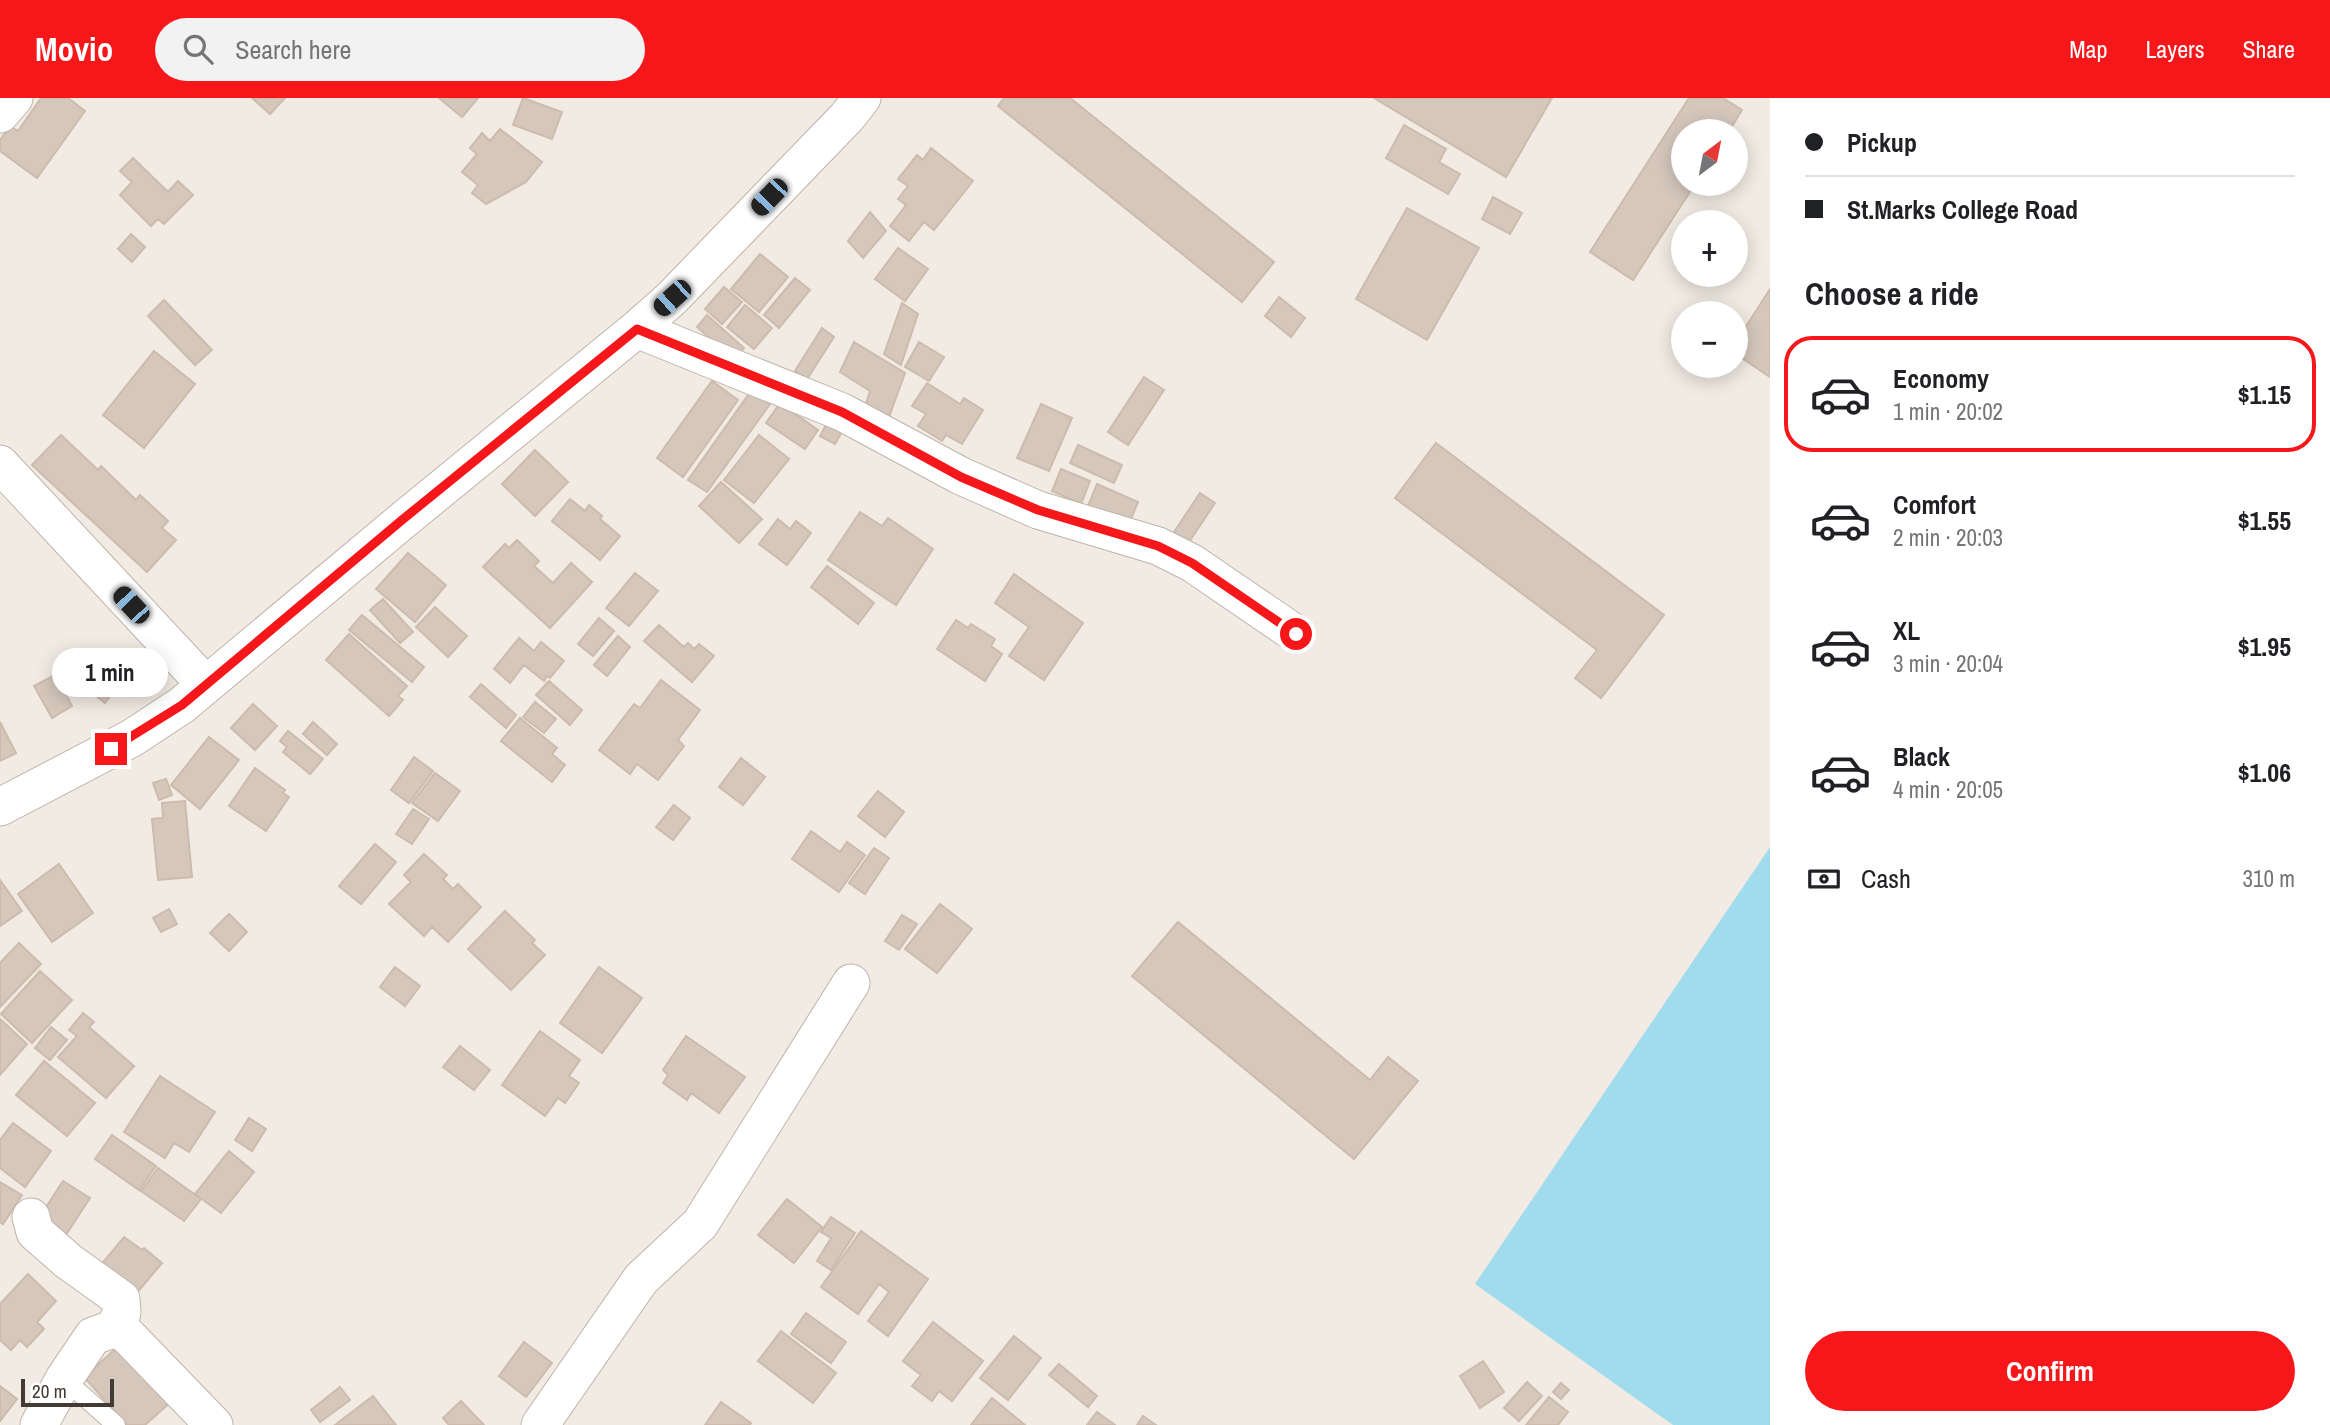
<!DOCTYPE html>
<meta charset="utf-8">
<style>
body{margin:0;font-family:"Archivo Narrow",sans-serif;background:#f2f2f2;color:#202124;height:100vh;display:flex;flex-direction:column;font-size:26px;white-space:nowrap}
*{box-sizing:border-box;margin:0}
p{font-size:23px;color:#757577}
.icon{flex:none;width:38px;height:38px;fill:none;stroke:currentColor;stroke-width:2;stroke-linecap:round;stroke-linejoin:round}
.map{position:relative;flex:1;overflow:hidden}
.details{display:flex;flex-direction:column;background:#fff;width:560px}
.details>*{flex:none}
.guide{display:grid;align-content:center;height:154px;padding:0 35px;background:#fff}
.needle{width:46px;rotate:32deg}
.fabs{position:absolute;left:1671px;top:21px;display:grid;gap:14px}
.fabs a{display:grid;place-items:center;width:77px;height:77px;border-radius:50%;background:#fff;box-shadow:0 4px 18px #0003;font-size:35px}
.scale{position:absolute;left:21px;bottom:18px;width:93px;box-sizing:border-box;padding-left:7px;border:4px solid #433a34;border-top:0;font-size:19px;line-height:24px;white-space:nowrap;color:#433a34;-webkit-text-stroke:5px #fff;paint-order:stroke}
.end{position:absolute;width:32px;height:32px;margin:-16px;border:9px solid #f5171a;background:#fff;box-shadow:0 0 0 4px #fff}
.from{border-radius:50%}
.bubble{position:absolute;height:49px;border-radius:24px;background:#fff;box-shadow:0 4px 18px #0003;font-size:23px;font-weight:700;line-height:49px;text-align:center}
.car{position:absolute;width:21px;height:42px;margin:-21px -10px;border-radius:9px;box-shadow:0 0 5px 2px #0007;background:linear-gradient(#222 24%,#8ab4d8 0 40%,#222 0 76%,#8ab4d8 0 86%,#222 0)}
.guide b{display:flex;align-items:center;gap:24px;height:66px;font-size:26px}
.guide b+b{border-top:2px solid #e0e0e0}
.guide i{width:18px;height:18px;background:#202124}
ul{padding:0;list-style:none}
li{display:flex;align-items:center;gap:21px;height:116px;margin:0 14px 10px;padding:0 21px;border:4px solid transparent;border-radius:28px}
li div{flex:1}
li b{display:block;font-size:26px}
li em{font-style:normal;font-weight:700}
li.on{border-color:#f5171a}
li>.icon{width:63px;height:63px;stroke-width:1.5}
h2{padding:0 35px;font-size:32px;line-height:84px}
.pay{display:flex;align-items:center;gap:18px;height:77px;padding:0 35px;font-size:26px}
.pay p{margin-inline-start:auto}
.button{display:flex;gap:14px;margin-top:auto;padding:14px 35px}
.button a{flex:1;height:80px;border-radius:42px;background:#f5171a;color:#fff;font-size:28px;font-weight:700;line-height:80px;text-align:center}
header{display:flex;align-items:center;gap:42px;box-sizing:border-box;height:98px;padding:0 35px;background:#f5171a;color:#fff}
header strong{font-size:33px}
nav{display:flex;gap:38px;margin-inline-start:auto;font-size:24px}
.search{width:490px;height:63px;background:#f2f2f2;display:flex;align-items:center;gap:18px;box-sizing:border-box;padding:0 24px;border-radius:38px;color:#757577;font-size:26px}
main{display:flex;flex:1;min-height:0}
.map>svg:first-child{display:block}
.water{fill:#a0dbee}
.building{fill:#d5c7bc;stroke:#cdbbad;stroke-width:2}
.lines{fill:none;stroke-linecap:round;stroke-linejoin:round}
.lane-casing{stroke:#bfb4a9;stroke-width:20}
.street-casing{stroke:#bfb4a9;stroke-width:39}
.lane{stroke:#fff;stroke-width:18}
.street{stroke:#fff;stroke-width:37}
.route{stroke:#f5171a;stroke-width:9}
</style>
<header>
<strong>Movio</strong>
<div class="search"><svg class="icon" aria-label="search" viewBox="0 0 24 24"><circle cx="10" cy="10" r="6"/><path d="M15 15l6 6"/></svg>Search here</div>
<nav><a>Map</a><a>Layers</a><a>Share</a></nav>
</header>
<main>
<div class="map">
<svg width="1770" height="1327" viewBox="0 0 1770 1327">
<rect width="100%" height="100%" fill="#f1ebe3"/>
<path class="water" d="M1770,749V1327H1673L1475,1186Z"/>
<path class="building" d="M41,0H68L85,13L37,80L0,53V42L10,28L18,33Z
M252,0H285L270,16Z
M439,0H478L462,19Z
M523,0L562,14L552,41L513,27Z
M1004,0H1070L1274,164L1242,204L998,8Z
M1374,0H1552L1506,79Z
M1689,0H1723L1742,12L1729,33H1684V86H1695L1633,182L1590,154Z
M1404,27L1446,51L1439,64L1460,76L1448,96L1386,60Z
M500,31L542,64L526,84L486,106L472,95L478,87L462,74L477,56L470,50L482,35L490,43Z
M931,50L973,83L934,132L924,124L909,143L890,128L906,107L898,101L908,88L898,81L917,57L923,62Z
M133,60L168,94L178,83L193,97L164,126L158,121L151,128L120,97L132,84L120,73Z
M1493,99L1522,115L1510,136L1482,121Z
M1407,110L1479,150L1427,242L1356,201Z
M870,114L886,133L863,160L848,143Z
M131,136L145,149L132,164L118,151Z
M898,150L928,171L905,203L875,181Z
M760,156L788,179L759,214L731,191Z
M795,180L810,192L779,230L764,217Z
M724,189L742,204L722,226L705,211Z
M1770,191V279L1736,256V244Z
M1279,199L1305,220L1291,239L1265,218Z
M164,202L212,252L195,267L148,218Z
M902,205L918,216L901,267L884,256Z
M745,207L772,230L754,251L727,229Z
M707,217L744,250L734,262L697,229Z
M822,230L834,239L807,281L795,273Z
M854,244L905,275L885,330L863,315L870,293L840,274Z
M919,244L944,259L929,283L905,269Z
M154,253L195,286L144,350L103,317Z
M1144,279L1164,292L1128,347L1108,334Z
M712,283L738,302L683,379L657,360Z
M927,285L960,306L964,300L983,312L962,346L946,337L942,343L918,328L926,316L912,308Z
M751,293L770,306L707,394L688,382Z
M780,305L818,332L805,351L766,325Z
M1041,306L1072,320L1049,373L1017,360Z
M828,323L843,332L835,346L820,338Z
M61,337L98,372L101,368L136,402L140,397L168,423L162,430L176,442L147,474L32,367Z
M759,337L789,361L754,405L724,382Z
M1436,345L1664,517L1601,600L1575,580L1597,552L1395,400Z
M1078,347L1122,367L1114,385L1070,365Z
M535,352L568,384L535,418L502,386Z
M1061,371L1090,383L1081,406L1052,393Z
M721,384L762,421L739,445L699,408Z
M1097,386L1138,404L1129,426L1088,408Z
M1200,395L1215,405L1185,450L1170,440Z
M570,401L585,413L589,407L602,418L600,421L620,438L600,462L552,423Z
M860,414L882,428L888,420L933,451L896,507L828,462Z
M778,421L790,431L796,423L811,435L787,467L759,446Z
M517,442L539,463L534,468L553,485L571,465L592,484L550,530L483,469L505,446L509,450Z
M408,455L446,487L415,524L376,491Z
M827,468L874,505L858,526L811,489Z
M635,475L658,493L629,528L606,510Z
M1014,476L1083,525L1044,582L1009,558L1029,529L995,505Z
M383,501L413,534L400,545L370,512Z
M435,509L467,538L448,559L416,529Z
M362,517L424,569L412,584L349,532Z
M599,520L614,533L593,558L578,546Z
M956,522L968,530L971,526L995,541L991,548L1002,556L985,583L937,551Z
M659,527L684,549L688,545L694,551L699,546L714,558L692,584L644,543Z
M349,536L407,588L398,598L403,602L389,618L326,562Z
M618,538L630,549L607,578L594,567Z
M519,540L534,553L541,544L564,563L550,580L547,578L544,583L524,567L510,585L494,571Z
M111,564L126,575L105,605L90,593Z
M55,577L72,608L52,620L34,588Z
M661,582L700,612L678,642L684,648L658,682L637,666L630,676L599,652L634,606L640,610Z
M549,583L582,612L570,627L536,597Z
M481,586L516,617L506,630L470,599Z
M535,604L556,621L544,635L523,619Z
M253,606L277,628L255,652L231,630Z
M520,620L557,650L552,656L565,667L552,684L501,643Z
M0,624L16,655L0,663Z
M313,624L337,646L327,657L303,636Z
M288,633L323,661L310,676L283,654L287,649L280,643Z
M209,639L239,662L200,711L171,687Z
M414,659L433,673L409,705L391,692Z
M741,660L765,679L743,707L719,689Z
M255,670L285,692L283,695L289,699L266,733L229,708Z
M435,675L460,693L438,723L412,705Z
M166,681L172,697L159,702L153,685Z
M878,693L904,714L885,739L858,718Z
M185,703L192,779L158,782L152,721L163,720L162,705Z
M674,707L690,720L673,742L656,729Z
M413,711L429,721L412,746L396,736Z
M811,733L840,754L847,744L865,757L839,794L792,761Z
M375,746L396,764L361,806L339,788Z
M874,750L889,760L865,796L849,785Z
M424,756L447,777L443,781L453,791L458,786L481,809L448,844L432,829L424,838L389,806L411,784L404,777Z
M59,766L93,815L52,844L18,796Z
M0,782L22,813L0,828Z
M940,806L972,831L937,875L905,851Z
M169,811L177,826L161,834L153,820Z
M505,813L535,842L532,845L545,857L511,892L468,851Z
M229,816L247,834L229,853L210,835Z
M902,817L917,826L899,852L885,843Z
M1178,824L1370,982L1388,959L1418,983L1354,1061L1132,878Z
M19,845L41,866L0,909V865Z
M395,869L420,888L405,908L380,889Z
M599,869L642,900L602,955L560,925Z
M40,873L72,902L32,945L1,916Z
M83,915L94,924L89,929L134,968L106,1000L58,959L77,938L69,932Z
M0,921L27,946L0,977Z
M51,929L67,942L50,962L35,950Z
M540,933L580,962L569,978L579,985L565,1005L558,1000L545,1018L502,987Z
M686,938L745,979L719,1015L691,995L687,1002L663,985L668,977L663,972Z
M460,948L490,972L474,992L443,969Z
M44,963L95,1005L67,1038L16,997Z
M160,978L215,1014L189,1054L174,1045L165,1060L124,1034Z
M249,1020L266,1031L252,1053L235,1042Z
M13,1025L51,1053L25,1089L0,1070V1042Z
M112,1037L156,1068L139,1092L95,1061Z
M229,1053L254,1074L221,1115L195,1096Z
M158,1070L201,1101L184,1123L141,1093Z
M63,1083L90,1100L62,1143L35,1126Z
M0,1084L22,1097L3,1126L0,1124Z
M787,1101L822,1129L794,1165L758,1137Z
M831,1119L855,1135L831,1172L817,1163L831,1140L821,1134Z
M861,1133L928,1181L888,1238L868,1223L889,1194L879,1186L858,1216L821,1189Z
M124,1139L142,1152L144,1150L162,1165L130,1203L95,1174Z
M28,1176L56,1203L37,1224L44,1231L27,1249L20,1242L11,1252L0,1242V1206Z
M806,1215L846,1244L831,1265L791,1236Z
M933,1224L983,1263L952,1303L939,1293L932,1303L912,1288L921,1277L903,1263Z
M781,1233L836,1275L813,1305L758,1263Z
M1014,1238L1041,1260L1008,1302L980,1280Z
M524,1244L552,1265L526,1299L499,1278Z
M121,1246L172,1303L145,1327H127L84,1279Z
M1483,1263L1504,1294L1480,1310L1460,1278Z
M1059,1266L1097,1298L1088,1309L1049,1277Z
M1527,1284L1542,1298L1519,1323L1504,1310Z
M1561,1285L1569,1292L1561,1301L1553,1294Z
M0,1288L17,1301L0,1323Z
M340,1289L350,1302L320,1324L311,1312Z
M373,1298L396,1327H335Z
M1549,1299L1568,1314L1558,1327H1526Z
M992,1300L1025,1327H971Z
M461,1303L484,1327H449L443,1320Z
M721,1304L751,1325L750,1327H705Z
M1097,1314L1115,1327H1087Z
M1143,1318L1156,1327H1137Z"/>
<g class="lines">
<defs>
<path id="lane" d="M64,1281L116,1327"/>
<path id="street" d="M0,16L14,0
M637,231L842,314L961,378L1038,412L1158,448L1192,465L1296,536
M0,366L206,587
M0,709L132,640L182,607L402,423L637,231L672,200L847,19L862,0
M31,1119L35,1134L68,1163L121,1201L122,1215L113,1231
M39,1327L64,1281L93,1238L113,1231L126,1236L214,1327
M540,1327L641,1181L700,1126L851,885"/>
</defs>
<use href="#lane" class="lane-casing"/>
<use href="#street" class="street-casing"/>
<use href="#lane" class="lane"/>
<use href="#street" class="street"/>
</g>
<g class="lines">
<path class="route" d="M111,651L182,607L402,422L637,231L842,314L961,379L1038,412L1158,448L1192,465L1296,536"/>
</g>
</svg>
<div class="fabs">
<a><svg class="needle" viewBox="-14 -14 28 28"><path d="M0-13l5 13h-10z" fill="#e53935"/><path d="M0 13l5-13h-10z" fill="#757577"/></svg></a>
<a>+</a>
<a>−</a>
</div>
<div class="scale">20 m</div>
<i class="end from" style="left:1296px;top:536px"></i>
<i class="end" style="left:111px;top:651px"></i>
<div class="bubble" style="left:52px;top:550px;width:116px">1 min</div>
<i class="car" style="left:769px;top:99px;rotate:224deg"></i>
<i class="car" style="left:672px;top:200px;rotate:228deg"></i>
<i class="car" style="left:131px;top:507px;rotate:317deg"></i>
</div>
<section class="details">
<div class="guide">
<b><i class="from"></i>Pickup</b>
<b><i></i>St.Marks College Road</b>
</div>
<h2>Choose a ride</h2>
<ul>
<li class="on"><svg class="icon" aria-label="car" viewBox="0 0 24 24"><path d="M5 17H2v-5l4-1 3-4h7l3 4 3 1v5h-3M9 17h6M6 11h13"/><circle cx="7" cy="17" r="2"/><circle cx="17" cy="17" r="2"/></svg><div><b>Economy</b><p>1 min · 20:02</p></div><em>$1.15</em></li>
<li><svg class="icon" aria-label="car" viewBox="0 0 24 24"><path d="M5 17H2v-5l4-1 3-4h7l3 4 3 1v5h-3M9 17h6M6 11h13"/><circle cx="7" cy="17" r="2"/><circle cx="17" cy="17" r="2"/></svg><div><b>Comfort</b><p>2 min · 20:03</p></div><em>$1.55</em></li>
<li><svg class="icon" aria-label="car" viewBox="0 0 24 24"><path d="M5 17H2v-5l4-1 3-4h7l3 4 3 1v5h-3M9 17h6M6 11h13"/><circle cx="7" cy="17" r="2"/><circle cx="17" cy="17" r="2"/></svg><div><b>XL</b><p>3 min · 20:04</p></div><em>$1.95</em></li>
<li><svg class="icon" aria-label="car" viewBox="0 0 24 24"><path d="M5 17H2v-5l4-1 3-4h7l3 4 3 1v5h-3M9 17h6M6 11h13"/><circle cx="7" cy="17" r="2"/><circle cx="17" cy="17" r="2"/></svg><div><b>Black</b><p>4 min · 20:05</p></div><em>$1.06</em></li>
</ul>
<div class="pay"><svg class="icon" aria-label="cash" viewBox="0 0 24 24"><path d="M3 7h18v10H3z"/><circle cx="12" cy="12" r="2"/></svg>Cash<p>310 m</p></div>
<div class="button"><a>Confirm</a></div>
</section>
</main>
